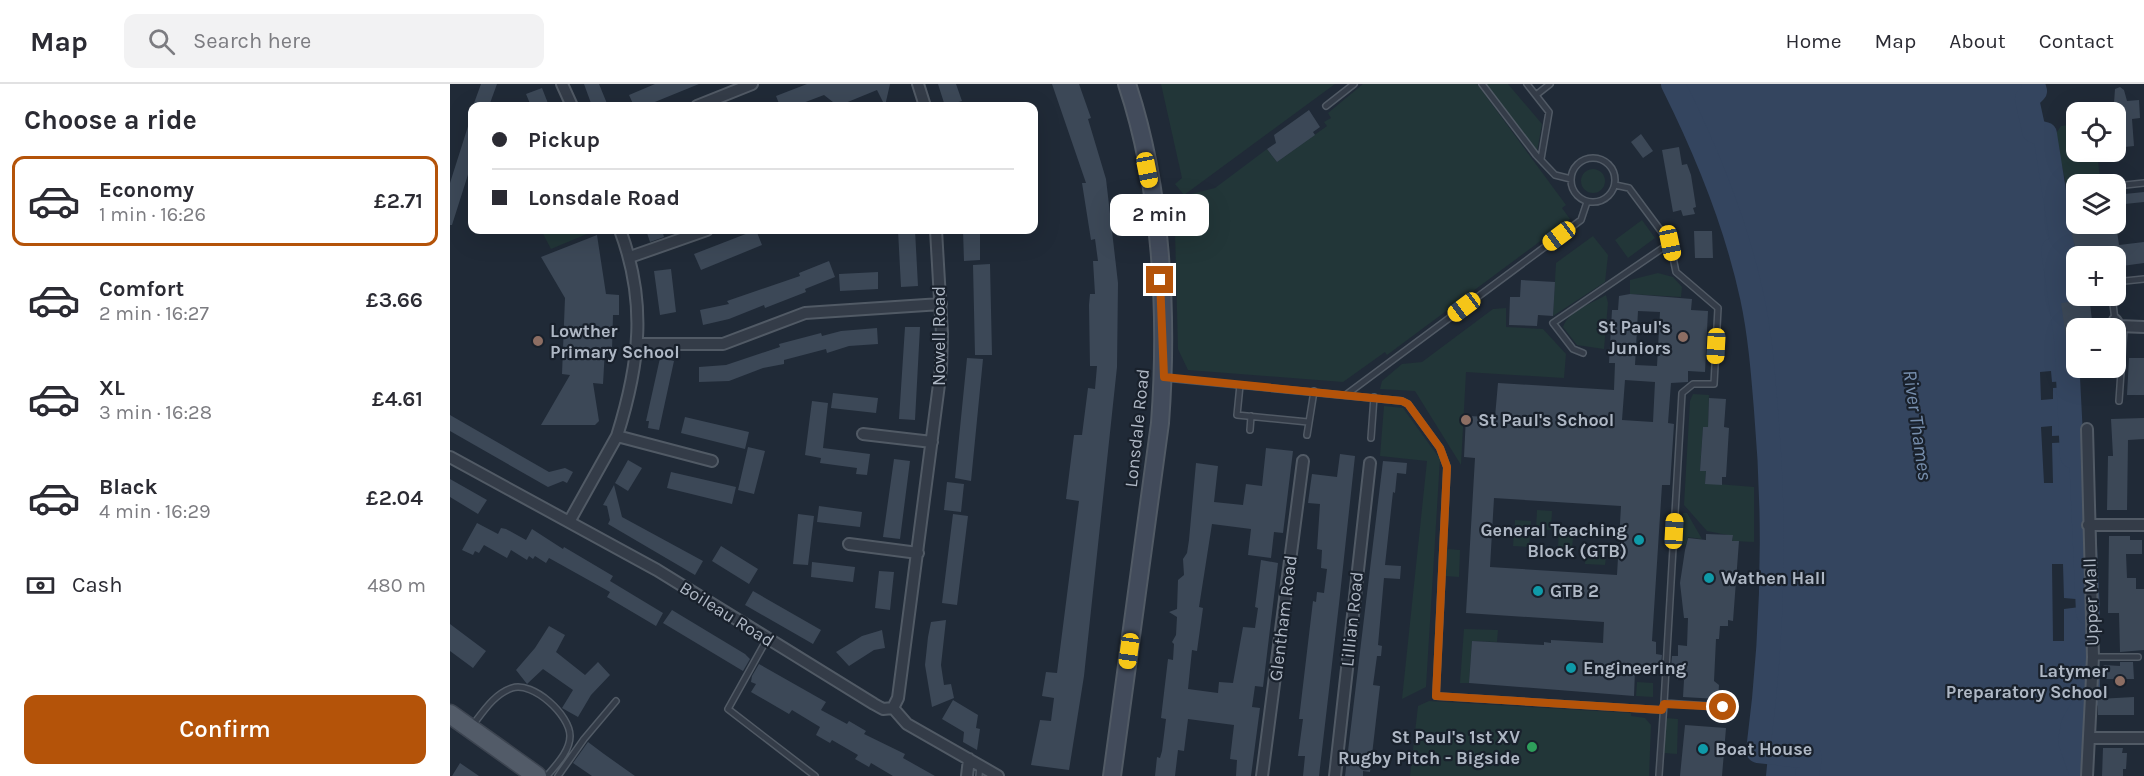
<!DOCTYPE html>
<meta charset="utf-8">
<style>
body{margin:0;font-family:Karla,sans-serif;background:#f2f2f3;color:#2b2b33;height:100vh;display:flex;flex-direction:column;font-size:22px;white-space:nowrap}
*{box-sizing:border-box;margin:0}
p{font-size:20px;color:#7c7c81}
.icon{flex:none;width:33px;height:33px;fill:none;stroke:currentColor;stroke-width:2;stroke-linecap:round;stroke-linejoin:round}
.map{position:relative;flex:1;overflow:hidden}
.side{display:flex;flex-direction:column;background:#fff;width:450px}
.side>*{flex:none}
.hud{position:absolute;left:18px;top:18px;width:570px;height:132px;border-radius:12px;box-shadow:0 6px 24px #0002;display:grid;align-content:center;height:132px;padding:0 24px;background:#fff}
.tools{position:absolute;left:1616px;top:18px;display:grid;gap:12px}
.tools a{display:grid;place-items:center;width:60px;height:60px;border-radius:12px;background:#fff;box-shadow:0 6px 24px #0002;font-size:30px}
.end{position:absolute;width:27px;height:27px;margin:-14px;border:8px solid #b45309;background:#fff;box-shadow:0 0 0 3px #fff}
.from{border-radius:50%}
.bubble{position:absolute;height:42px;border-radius:12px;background:#fff;box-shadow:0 6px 24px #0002;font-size:20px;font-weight:600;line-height:42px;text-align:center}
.car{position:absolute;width:18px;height:36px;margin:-18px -9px;border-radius:8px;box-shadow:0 0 4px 2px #0007;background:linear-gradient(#f5c518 24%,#345 0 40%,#f5c518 0 76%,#345 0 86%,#f5c518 0)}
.hud b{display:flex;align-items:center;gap:21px;height:57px;font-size:22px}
.hud b+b{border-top:2px solid #e1e1e2}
.hud i{width:15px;height:15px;background:#2b2b33}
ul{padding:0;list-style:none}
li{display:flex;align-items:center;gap:18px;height:90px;margin:0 12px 9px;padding:0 12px;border:3px solid transparent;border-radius:12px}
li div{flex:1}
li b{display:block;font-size:22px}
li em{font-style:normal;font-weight:600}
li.on{border-color:#b45309}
li>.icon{width:54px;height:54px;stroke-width:1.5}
h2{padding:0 24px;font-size:27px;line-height:72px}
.pay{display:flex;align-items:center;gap:15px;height:66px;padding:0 24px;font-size:22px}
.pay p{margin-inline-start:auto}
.button{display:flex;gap:12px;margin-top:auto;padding:12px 24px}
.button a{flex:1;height:69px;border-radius:12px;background:#b45309;color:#fff;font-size:24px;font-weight:600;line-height:69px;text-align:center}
header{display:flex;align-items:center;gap:36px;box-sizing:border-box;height:84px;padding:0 30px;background:#fff;border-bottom:2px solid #e1e1e2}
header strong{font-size:28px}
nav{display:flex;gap:33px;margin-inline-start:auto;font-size:21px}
.search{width:420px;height:54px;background:#f2f2f3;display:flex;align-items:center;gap:15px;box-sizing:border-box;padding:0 21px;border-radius:12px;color:#7c7c81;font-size:22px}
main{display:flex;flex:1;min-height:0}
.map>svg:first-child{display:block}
.green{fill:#223638}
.water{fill:#34455f}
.pier{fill:#202a37}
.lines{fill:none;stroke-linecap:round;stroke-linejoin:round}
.river{stroke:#34455f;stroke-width:24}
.building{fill:#3c4857;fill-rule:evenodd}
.service-casing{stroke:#515a65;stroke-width:8}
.minor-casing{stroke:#515a65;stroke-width:14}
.secondary-casing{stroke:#515a65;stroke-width:20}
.primary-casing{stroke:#3d4551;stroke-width:21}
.service{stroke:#343c48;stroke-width:5}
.minor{stroke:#343c48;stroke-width:10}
.secondary{stroke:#424b5b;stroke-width:16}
.primary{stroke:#525b68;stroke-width:18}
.route{stroke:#b45309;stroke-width:8}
.education-dot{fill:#8d6e63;stroke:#19212c;stroke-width:2}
.culture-dot{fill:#0f9aa8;stroke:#19212c;stroke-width:2}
.leisure-dot{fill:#2e9e5b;stroke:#19212c;stroke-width:2}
.labels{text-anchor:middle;stroke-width:4.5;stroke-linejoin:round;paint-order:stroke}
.poi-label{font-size:18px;font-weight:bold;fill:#aeb7c4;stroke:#19212c;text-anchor:start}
.street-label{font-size:18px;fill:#aeb7c4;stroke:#19212c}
.water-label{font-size:20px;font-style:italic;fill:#768ead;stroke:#19212c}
</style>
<header>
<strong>Map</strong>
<div class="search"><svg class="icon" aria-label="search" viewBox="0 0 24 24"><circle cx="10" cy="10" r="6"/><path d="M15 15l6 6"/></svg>Search here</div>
<nav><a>Home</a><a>Map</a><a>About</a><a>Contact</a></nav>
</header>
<main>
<section class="side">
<h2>Choose a ride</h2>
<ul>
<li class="on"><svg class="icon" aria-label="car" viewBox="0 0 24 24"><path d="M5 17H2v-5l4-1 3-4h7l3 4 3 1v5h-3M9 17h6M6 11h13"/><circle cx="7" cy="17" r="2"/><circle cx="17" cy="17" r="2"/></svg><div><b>Economy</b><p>1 min · 16:26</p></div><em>£2.71</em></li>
<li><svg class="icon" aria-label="car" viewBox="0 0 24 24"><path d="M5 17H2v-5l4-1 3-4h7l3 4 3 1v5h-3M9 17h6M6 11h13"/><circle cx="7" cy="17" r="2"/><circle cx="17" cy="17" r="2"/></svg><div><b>Comfort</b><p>2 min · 16:27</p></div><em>£3.66</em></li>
<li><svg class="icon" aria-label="car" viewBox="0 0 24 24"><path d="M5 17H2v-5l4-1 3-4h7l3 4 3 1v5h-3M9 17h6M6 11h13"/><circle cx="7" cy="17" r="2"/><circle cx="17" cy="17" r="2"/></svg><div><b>XL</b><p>3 min · 16:28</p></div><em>£4.61</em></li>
<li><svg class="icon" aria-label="car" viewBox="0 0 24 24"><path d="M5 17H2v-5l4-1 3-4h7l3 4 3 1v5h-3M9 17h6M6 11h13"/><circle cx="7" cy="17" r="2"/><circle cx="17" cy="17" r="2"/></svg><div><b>Black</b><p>4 min · 16:29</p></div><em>£2.04</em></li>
</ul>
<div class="pay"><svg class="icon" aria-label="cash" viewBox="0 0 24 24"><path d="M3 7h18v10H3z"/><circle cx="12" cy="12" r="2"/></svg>Cash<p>480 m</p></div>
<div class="button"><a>Confirm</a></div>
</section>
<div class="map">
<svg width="1694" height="692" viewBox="0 0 1694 692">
<rect width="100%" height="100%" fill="#202a37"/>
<path class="green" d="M711,0H885L734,111L725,100L732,94Z
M913,0H1027L1116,121L1112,124L1120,135L937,271L935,268L893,298L738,286L728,265L725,148L721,115L765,104L817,65L827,78L877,42L874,38L881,34L878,29Z
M1036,0H1058L1092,40L1087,67Z
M1626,40V68H1647L1650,94L1616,100L1605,51L1611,42Z
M1131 97a12 12 0 1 1 24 0a12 12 0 1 1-24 0Z
M1192,136L1205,154L1178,174L1165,156Z
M91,146H136L137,150L101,165Z
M1143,152L1158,171L1155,198L1103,232L1106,179Z
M1208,189L1223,193L1232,203L1231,213L1180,210V196Z
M1156,211L1158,219L1154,265L1127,261L1113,243C1119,226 1143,219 1156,211Z
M1056,224V243L1093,245L1116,270L1114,294L1016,288L1011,381L965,307L930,305L932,297L952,280L972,278L1043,225Z
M1243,310L1259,311L1258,343H1253L1250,386L1256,387L1255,399L1304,403V458L1282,457L1283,452L1257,447L1234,421L1240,317Z
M934,322L953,324L990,375L976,603L952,615L977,377L930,372Z
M1087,426L1102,427L1101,446L1086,445Z
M1233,429H1237L1252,455L1238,453L1236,460L1231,462Z
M1065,436L1081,437L1079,463L1063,462Z
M1109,444L1124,445L1122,464H1108Z
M997,465L1010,466L1009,493L995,492Z
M1136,466H1157L1155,481L1135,480Z
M1014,545L1048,546L1047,558L1022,557L1019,599H1010Z
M1187,598L1203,599V613L1186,612Z
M979,617L1181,629V632L1195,634L1201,641L1199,692H960L968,622Z
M1216,634L1228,635L1227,670L1214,669Z"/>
<path class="water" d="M1223,0H1583L1585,7L1577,15L1584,47L1595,50L1613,164L1603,167L1616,254L1622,372H1631L1633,467L1638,519V614L1623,640L1620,657L1632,692H1316L1318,671L1308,667C1323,553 1326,440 1316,326C1313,289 1310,250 1302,213C1286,139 1257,68 1223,0Z"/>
<path class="pier" d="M1601,287L1602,298L1619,297L1620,303L1603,304V315L1591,316L1590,288Z
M1602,342V352L1622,351V358L1602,359L1603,399H1594L1591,343Z
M1602,480H1613L1614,514L1637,516L1638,522L1614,525V557H1603Z"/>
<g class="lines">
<path class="river" d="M1223,0C1257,68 1286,139 1302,213C1310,250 1313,289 1316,326C1326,440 1323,553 1308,667L1360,673L1357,692
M1583,0L1585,7L1577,15L1584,47L1595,50L1613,164L1603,166L1616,254L1622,372H1631L1638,529
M1632,692L1620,657L1623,640L1638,614V588"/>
</g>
<path class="building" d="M31,0H47L39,22H23Z
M134,0H149L158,22H142Z
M205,0H249L195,22H184L179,11Z
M357,0H440L435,22L427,6L388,22L374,11L345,22H330L326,12Z
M488,0H506L512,17L495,22Z
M602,0H629L641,34L638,35L656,95L668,199L667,283L634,592L619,686L581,681L590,636L601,637L604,614L592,612L596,588L607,589L629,417L616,415L624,351H632L638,304L645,305L647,282H640L639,221L640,210H645L643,177H648L645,155L641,156L632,99H636Z
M1670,3L1674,6L1677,17L1689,16L1690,34L1682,35L1684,62L1665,64V28H1641L1640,21L1664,19L1665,5Z
M92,4L99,22H81L76,10Z
M859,26L870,43L863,48L865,51L827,78L817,65L826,59L824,51Z
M20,36H22V78L2,141H0V99Z
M1191,50L1203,67L1193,74L1181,58Z
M1229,63L1232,81L1237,80L1241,91L1246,123L1243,124L1245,130L1233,132L1231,126L1223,128L1212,66Z
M1694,108V118L1665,121V111Z
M1627,140H1666L1670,168L1627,172L1620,142Z
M196,146H212L214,153L200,158Z
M306,146L312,161L251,186L244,170Z
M448,146H465L468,202L451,203Z
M513,146H530V176L514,177Z
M1244,147H1262L1263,174H1245Z
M147,151L156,210L169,211V231H163L162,266L155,265L153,300L143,299L149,337L145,341H91L120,291L112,290L115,214L91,173Z
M1694,158V179L1672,182L1669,161Z
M379,177L385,193L355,205L356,208L315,224L314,221L279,235L253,241L250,226L279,220L277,217L350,192L349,189Z
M540,180L542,271H525L523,181Z
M221,185L226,228L210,231L204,187Z
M428,188V205L390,207L389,190Z
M1071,196L1105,198L1103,232L1088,231L1087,242L1059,241L1060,213H1070Z
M1180,210L1242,215L1241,226L1258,227L1255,288L1238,287V298L1221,299L1218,339L1224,340L1220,401H1212L1202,557L1206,558V570L1212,571L1211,582L1205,581L1204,587L1185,586L1184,612L1019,599L1022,557L1094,561V558L1101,559V556L1153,559L1154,538L1016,529L1025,374L1014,373L1016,332L1045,333L1048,299L1164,306L1165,279H1159L1162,226H1168L1169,212ZM1188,227L1210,228L1207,282L1185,281ZM1175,296L1205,298L1203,338L1172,336ZM1044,414L1171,422L1167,491L1040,483Z
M1626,212H1639L1643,244H1626V253L1616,254L1611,219L1626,217Z
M455,243H470L465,336L449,335Z
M427,244L428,260L399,262L377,269L376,265L334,276V280L313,284L279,297L249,298V283L276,281L330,263L329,260L371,249L372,252L391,247Z
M210,274L224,277L209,346L198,344L199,337H196Z
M517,274L533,275L521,397L505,394Z
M1679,274H1694V311H1677Z
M383,309L428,314L426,329L381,324Z
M1259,314L1276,315L1274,343L1279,344L1276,393H1272V401L1255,400L1256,387H1250L1253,343H1258Z
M362,317L378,319L373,364L420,370L417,391L406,390L407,384L370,379L371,374L355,371Z
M0,331L99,388L115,384L123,388L117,399L113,397L98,403L0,347Z
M235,333L299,348L295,365L231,349Z
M1694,334V355L1678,356L1677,426H1657L1658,372H1663L1661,335Z
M298,363L315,367L304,410L288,406Z
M816,364L843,367L833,449L824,448L821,474L798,471L801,445L762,440L749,523L753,524L747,567L742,566L738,605L768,609L769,598L783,599L793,543L805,544L808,524L805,523L811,476L828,479L813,603L805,602L802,623L810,624L801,692H786L787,676L780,675L784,641L738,635L734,667L728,666L725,692H705L707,673L710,674L712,667L716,635L711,634L718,575L723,576L724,560L722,558L726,551L727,533L719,528L727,525L728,496L734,491L733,475L737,469L739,456L746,379L768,382L764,418L793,421L796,400L812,402Z
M890,370L905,372L889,520L869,692H853L855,672H848L853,635H849L863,517L866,518L867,508L874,509L877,485L871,484L872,466L867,465L870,420L858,419L860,404L862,390L887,393Z
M444,375L460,377L450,455L433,453Z
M178,376L192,384L178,407L165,399Z
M933,377L957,379L956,390L947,389L945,409L943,408L935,481L951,482L950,495L934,494L928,561L932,562L931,572H927L923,601L930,602L920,688L913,687V692H895Z
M221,388L286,403L282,420L217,404Z
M0,395L37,416L28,430L0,413Z
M497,398L514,400L511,428L494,426Z
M164,401L172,433L253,477L245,491L158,440L160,436L157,422L153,421Z
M369,422L412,428L410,443L367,438Z
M348,430L364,432L358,481L343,480Z
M503,430L518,432L507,521L492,519Z
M27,439L48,450L51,444L56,445L76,456L82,445L113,465L114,463L163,492L160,497L213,529L206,542L157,513L160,508L99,474L96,479L85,472L83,475L79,472L77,476L61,466L57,474L34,461L29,469L25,467L23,471L12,466Z
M1256,450L1283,451L1282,457H1289L1283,537L1278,536V542H1270L1269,555H1266L1264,597L1269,601L1268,615L1233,613L1234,596H1227V583L1221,582L1222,572H1228V561L1237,562L1238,534H1234L1230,499L1235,466L1238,454L1256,456Z
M1659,452H1680V456H1692V470H1676L1677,494H1686V505H1694V566L1670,568L1669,529H1658Z
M271,462L308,485L299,500L262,477Z
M362,478L405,483L403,498L361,493Z
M429,487L444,488L440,526L425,524Z
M303,507L371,546L363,560L295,521Z
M222,526L295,570L300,575L293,587L213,539Z
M496,536L491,581L494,601L501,600L504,614L482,623L475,581L478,553L481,538Z
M0,540L36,567L23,584L0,567Z
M99,542L115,551L106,568L135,591L148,578L160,591L141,611L128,633L112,624L123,606L93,585L77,600L66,586L85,564Z
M432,546L435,564L424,566L399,582L386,568L412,552Z
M1670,578H1683L1684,595H1655L1651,585L1654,581L1670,582Z
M309,580L376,618L371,626L397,640L399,637L416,647L414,650L455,670L453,674L485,692H443L421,679L419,683L405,675L408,671L382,656L380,659L366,651L370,643L342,626L339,630L301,608L306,600L301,598L302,592Z
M1684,613V631H1648V615Z
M503,616L528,631L526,644L530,645L527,666L513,658L514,648L492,635Z
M1235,641L1276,644L1272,692H1230Z
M138,658L154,670L185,692H142L123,679Z
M1653,664H1673L1672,669H1677L1676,685H1673V692H1652Z
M10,679L29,692H2Z"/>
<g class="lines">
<defs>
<path id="service" d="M1032,0L1086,71L1105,91L1121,95
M1077,0L1099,28L1091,75
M1086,11L1100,0
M876,22L904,0
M1121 96a22 22 0 1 1 44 0a22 22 0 1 1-44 0Z
M1165,101L1179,104L1220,159L1226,188L1268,224L1264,300H1243L1232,309L1214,619
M1666,102L1694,99
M1665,198L1694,195
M1662,212L1665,236
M1133,269L1123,265L1103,239L1220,159
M716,294L952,317L958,320L990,364L997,383L986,612L1212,626
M790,301L787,331L858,338
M897,310L1131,136L1137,118
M1669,317L1674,244
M800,346L801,332
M857,351L864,307
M921,354L924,313
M317,555L278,625L365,692
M1643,573H1688
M22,642C33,628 44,610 62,604C83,597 120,631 120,652C120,667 106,681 97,692
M1209,691L1214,619L1273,623
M108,692L134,655L166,617
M529,692L530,681"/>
<path id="minor" d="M112,0L122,22
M468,0L475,22
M247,22L302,0
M170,146C197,218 190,279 167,352L262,377
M180,173L257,146
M1665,236L1669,242L1694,243
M189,260H273L355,229L491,220
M413,350L482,358
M0,373L207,486L424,620L433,625L443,624L457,640L548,692
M119,438L167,352
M1638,441H1694
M399,460L468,469
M443,624L448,614L491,285L492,250L486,146
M1639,654H1694
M517,692L519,675
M812,692L853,377
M885,692L920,379
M1637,692L1643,573L1637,345"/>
<path id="secondary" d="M662,692L710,339C718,231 712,104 677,0"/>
<path id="primary" d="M0,630L87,692"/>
</defs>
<use href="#service" class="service-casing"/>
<use href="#minor" class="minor-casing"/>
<use href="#secondary" class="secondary-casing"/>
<use href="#primary" class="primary-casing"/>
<use href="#service" class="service"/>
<use href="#minor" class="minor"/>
<use href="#secondary" class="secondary"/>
<use href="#primary" class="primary"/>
</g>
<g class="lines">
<path class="route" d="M710,196L714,293L952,317L958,320L990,364L997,383L986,612L1212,626L1214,620L1273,623"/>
</g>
<g class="education-dot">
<circle cx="1233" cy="253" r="6"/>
<circle cx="88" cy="257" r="6"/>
<circle cx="1016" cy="336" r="6"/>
<circle cx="1670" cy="597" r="6"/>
</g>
<g class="culture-dot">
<circle cx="1189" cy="456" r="6"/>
<circle cx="1259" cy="494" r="6"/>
<circle cx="1088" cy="507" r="6"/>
<circle cx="1121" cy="584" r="6"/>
<circle cx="1253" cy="665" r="6"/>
</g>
<circle class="leisure-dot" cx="1082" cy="663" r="6"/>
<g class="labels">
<g class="poi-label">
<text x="1221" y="249" text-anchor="end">St Paul's<tspan x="1221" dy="21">Juniors</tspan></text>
<text x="100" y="253">Lowther<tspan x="100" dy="21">Primary School</tspan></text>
<text x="1028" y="342">St Paul's School</text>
<text x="1177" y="452" text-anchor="end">General Teaching<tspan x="1177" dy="21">Block (GTB)</tspan></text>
<text x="1271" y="500">Wathen Hall</text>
<text x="1100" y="513">GTB 2</text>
<text x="1133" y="590">Engineering</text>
<text x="1658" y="593" text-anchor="end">Latymer<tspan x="1658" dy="21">Preparatory School</tspan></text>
<text x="1070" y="659" text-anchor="end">St Paul's 1st XV<tspan x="1070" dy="21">Rugby Pitch - Bigside</tspan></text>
<text x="1265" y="671">Boat House</text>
</g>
<g class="street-label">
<text transform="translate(489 252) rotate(-90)" y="6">Nowell Road</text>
<text transform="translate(687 344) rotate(-84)" y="6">Lonsdale Road</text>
<text transform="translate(1641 518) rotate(-92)" y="6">Upper Mall</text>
<text transform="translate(277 530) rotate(32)" y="6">Boileau Road</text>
<text transform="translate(833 534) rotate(-83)" y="6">Glentham Road</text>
<text transform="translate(902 535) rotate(-84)" y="6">Lillian Road</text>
</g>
<g class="water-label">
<text transform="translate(1468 341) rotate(82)" y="7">River Thames</text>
</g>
</g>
</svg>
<div class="tools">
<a><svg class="icon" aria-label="locate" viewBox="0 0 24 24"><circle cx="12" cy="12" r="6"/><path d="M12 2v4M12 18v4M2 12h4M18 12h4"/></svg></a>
<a><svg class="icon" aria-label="layers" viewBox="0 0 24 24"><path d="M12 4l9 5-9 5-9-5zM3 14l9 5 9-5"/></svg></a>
<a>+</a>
<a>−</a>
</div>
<i class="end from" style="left:1273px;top:623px"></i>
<i class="end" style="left:710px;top:196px"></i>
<div class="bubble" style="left:660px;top:110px;width:99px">2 min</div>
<i class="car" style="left:697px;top:86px;rotate:169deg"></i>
<i class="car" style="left:1109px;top:152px;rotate:233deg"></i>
<i class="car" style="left:1220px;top:159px;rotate:168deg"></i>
<i class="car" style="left:1014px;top:223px;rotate:233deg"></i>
<i class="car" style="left:1266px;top:262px;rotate:183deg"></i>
<i class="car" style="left:1224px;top:447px;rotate:3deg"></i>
<i class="car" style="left:679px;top:567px;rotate:188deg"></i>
<div class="hud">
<b><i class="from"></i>Pickup</b>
<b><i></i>Lonsdale Road</b>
</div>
</div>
</main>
